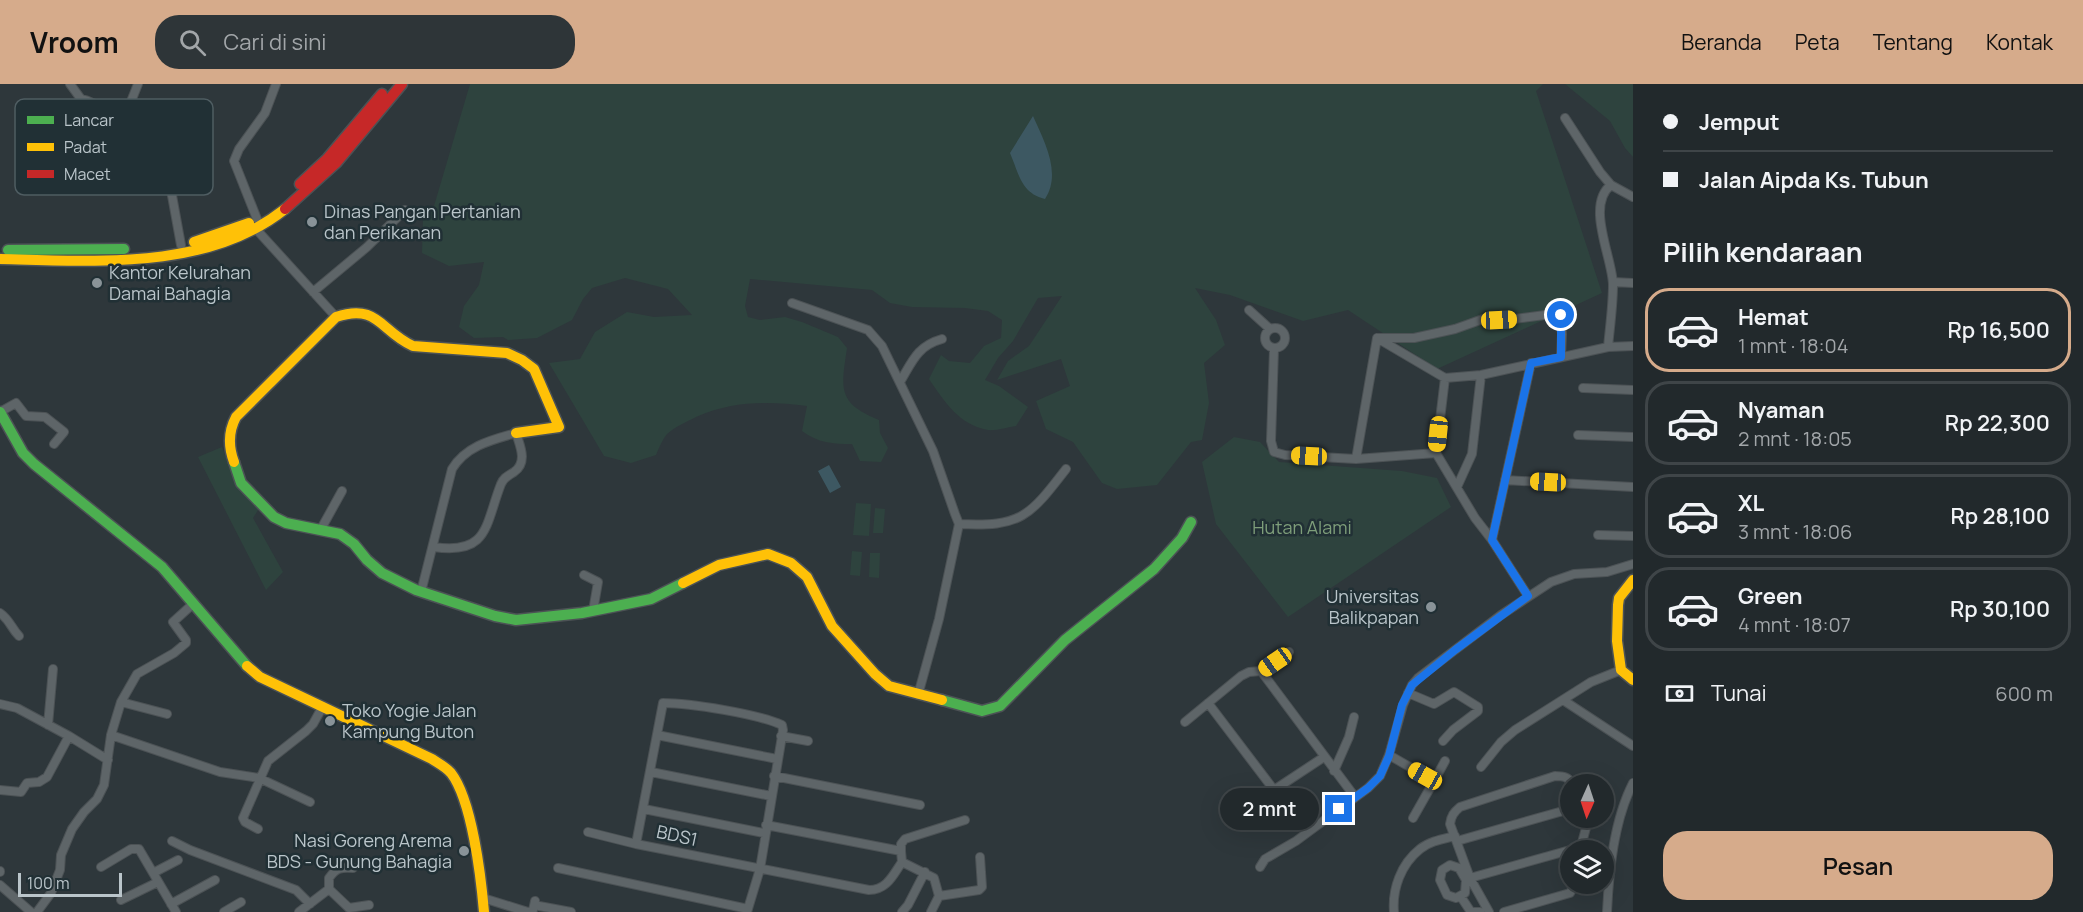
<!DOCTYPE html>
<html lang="id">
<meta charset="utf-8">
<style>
body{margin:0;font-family:Manrope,sans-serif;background:#2e3538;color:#f1f3f6;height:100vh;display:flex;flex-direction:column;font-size:22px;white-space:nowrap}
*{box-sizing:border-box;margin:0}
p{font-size:20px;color:#a2a6a9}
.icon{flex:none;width:33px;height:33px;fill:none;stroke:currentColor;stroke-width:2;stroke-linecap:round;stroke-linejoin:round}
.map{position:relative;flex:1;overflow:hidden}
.details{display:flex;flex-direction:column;background:#22292c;width:450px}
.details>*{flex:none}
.banner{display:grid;align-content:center;height:132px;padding:0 30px;background:#22292c}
.needle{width:39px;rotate:183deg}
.tools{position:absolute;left:1560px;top:690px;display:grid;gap:12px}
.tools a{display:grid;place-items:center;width:54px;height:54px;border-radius:50%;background:#22292c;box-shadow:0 6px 24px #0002,0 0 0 2px #3f4548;font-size:30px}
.scale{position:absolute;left:18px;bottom:15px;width:104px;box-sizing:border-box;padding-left:6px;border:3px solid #bac5ca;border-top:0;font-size:16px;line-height:21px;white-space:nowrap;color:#bac5ca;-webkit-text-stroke:4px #213035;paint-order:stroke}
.end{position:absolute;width:27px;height:27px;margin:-14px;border:8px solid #1a73e8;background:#fff;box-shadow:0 0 0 3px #fff}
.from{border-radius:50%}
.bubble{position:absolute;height:42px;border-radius:21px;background:#22292c;box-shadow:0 6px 24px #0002,0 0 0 2px #3f4548;font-size:20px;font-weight:600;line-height:42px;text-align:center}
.car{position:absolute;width:18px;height:36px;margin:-18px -9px;border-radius:8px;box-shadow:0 0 4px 2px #0007;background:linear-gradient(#f5c518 24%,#345 0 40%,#f5c518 0 76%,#345 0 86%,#f5c518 0)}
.banner b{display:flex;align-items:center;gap:21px;height:57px;font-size:22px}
.banner b+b{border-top:2px solid #3f4548}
.banner i{width:15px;height:15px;background:#f1f3f6}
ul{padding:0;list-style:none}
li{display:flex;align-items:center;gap:18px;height:84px;margin:0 12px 9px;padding:0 18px;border:3px solid #3f4548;border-radius:24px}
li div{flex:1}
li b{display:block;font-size:22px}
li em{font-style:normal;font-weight:600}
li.current{border-color:#d6ab8b}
li>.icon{width:54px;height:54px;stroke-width:1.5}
h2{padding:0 30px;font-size:27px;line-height:72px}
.pay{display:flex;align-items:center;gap:15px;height:66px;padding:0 30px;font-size:22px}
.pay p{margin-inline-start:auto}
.button{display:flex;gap:12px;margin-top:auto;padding:12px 30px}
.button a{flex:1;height:69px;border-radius:24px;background:#d6ab8b;color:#111;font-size:24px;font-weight:600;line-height:69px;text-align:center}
header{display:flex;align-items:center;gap:36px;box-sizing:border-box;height:84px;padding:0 30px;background:#d6ab8b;color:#111}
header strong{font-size:28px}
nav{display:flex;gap:33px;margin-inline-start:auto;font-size:21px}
.search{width:420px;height:54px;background:#2e3538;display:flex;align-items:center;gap:15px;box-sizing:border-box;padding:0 21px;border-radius:24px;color:#a2a6a9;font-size:22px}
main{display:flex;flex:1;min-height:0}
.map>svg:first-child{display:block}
.green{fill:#2e433e}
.water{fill:#3d5862}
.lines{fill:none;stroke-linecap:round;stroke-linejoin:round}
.street-casing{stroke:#4c5255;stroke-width:10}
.fast-casing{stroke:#4c5255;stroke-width:13}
.slow-casing{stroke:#4c5255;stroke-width:13}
.jam-casing{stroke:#4c5255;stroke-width:13}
.street{stroke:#5e6568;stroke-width:8}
.fast{stroke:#4caf50;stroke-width:10}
.slow{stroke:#ffc107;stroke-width:10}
.jam{stroke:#c62828;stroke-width:10}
.route{stroke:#1a73e8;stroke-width:8}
.poi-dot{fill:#899398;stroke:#213035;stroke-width:2}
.labels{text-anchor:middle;stroke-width:5;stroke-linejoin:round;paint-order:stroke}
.poi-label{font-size:18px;fill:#bac5ca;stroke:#213035;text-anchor:start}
.park-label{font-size:18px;fill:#7e9e7a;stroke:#213035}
.street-label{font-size:18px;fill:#bac5ca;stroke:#213035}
.key{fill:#213035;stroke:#4f5d62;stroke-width:1.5}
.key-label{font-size:16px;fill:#bac5ca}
</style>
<header>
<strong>Vroom</strong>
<div class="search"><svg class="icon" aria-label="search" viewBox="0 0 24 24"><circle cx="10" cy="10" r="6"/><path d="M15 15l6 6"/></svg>Cari di sini</div>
<nav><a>Beranda</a><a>Peta</a><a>Tentang</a><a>Kontak</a></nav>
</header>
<main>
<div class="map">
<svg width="1633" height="828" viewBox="0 0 1633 828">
<rect width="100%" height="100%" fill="#2e373b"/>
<path class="green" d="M470,0H1543L1536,7L1602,209L1437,285L1348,226L1303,237L1230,211L1195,204L1216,236L1225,261L1204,279L1209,319L1202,356L1191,358L1157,401L1117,405L1102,399L1073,358L1046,345L1036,317L1070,302L1061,275L997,296L1008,277L1029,262L1062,212L1038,214L1013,257L998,274L985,296L999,302L1028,323L1016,342C1008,343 996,347 988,346C959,341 944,317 929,295L941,271L949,277L970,279L984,262L1001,254L1002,236L988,227L965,224L912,223L890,219L872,206L750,195L745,222L748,233L760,236L785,233L802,238L838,253L847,264C841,305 837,319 879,336L880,349L888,364L881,378L860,377L852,360C833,360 818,359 802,347L807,322C768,317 732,317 696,333C686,338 675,343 667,350C662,356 659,364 656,371L631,379L604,372L549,279L580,275L595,248L627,228L654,233L692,231L668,205L625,194L592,204L583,215L572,236L537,254L508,256L503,253L474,254L459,243L464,222L479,201L484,178L449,182L422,169L423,134L434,122Z
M1565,0H1633V73L1625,64L1610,37Z
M1234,353L1260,358L1279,378L1402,387L1437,394L1451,423L1288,533L1216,440L1202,378Z
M222,363L237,400L260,423L253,434L283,488L266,506L198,373Z
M856,419L871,420L869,452L853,451Z
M875,424L885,425L883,449H873Z
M852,467L862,468L860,492L850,491Z
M870,469H880L879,494L869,493Z"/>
<path class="water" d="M1033,32C1044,57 1062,89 1045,115C1021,109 1019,90 1010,69Z
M829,381L841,403L830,409L818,387Z"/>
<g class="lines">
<defs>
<path id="street" d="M70,0L81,15C99,18 111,35 121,49L132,45L150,61L169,95L181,161
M1565,34L1600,88L1611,101L1633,113
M114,39L130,20L138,0
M26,64L28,57L46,66L56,59H66L100,25
M257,135L234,77L239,65L265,29L276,0
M256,145L336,233
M1613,198L1633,199
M313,208L367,163L405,126
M792,219L868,246L882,262L933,367L955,430L959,440L939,535L918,611
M1249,226L1270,245
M1265 254a10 10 0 1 1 20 0a10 10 0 1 1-20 0Z
M1377,254L1445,294L1481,291L1608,263L1633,262
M1378,254H1414L1455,245L1483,235H1514L1560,229L1562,250L1561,273
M1608,263C1610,242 1613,221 1613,201C1613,175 1585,121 1611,101
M1274,265L1271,357L1274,368L1285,371L1356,375L1436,369L1475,434L1492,456L1528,512
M900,298C912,278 917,262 942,255
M1583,304L1633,306
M0,328L16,319L26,332L45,333L64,348L54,360
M1578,351L1633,353
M1436,369L1445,294
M1356,375L1377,254
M1505,396L1633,403
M1457,403L1472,370L1481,291
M959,440C1021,443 1029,433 1066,385
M321,445L342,407
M1598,451L1633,452
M1492,456L1531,279
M584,491L598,498L593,527
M421,508L452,385C466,362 491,356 516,349C520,362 528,378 514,388C508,392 504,393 501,400C485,441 489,471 434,463
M0,529C10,536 11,544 19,552
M1261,587L1355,713
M1408,609L1434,620L1454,608L1478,623V627L1453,646L1443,657
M1563,616L1633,662
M121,618L167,630
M1208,619L1274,706L1324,673
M0,620L17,624L69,652L108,676
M1185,638L1241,592L1249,588L1261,587L1289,568
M48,641L53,585
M111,651L220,688L259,694L310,718
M657,651L777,675
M781,652L808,657
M1389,671L1434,697L1445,677
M1481,683L1501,658L1515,646L1591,598L1621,586
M1334,687L1349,653L1354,633
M651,688L771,712
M774,692L920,721
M0,706L21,708L27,699L39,698L47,693L69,652
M1253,722L1274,706
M644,725L764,749
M1413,734L1434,697
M258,745L245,738L243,734L268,677L306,647L313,640L323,622
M588,748L636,760L869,806C887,806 893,791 902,778L901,767L766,741
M172,757L190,766L296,806L310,820
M1457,757L1570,725
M636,760L663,619C690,619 758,630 782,641L783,646L760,785L747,828
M1580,766L1586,744L1583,734
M901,767V760L905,755L965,736
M902,778L934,794L939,812
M1450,781L1459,784L1466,796L1465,809L1456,814L1447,811L1440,796L1442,786Z
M101,783L131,765H139L176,828
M1260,783L1265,775L1296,757L1368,704L1380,692L1389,671L1403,621L1412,601L1418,594L1501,531L1551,498L1574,490L1607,488L1633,480
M558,784L748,825
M0,788V787
M153,789L178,776
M1470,794L1581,763
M0,801L31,828
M329,805L349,824L369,821
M1461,813L1471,828
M483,814L528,828
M121,816L158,798
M171,820L215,796
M539,822L571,828
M37,828L51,809L60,786L61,771L72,745L84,728L97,715L104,701L111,651L121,618L137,590L174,569L186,559V556L173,538L194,519
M224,828L241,818
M299,828L329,805V794C336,784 341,783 353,784
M529,828L533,826L535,817
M902,828L908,821L925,788
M931,828L939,812L979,806L982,803L980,773
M1394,828C1392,805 1401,780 1420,765C1430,757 1443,755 1455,752
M1471,828H1480
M1489,828L1470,794L1450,740C1451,732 1454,728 1460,723L1555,692C1564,692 1568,693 1573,700
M1504,828L1570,809L1575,800
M1607,828C1609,786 1614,736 1633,699"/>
<path id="fast" d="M8,166L124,165
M0,328L23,369L34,380L162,483L247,582
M234,378L241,399L274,433L286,439L340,450L354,460L367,476L382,489L416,506L495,532L516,536L582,529L651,515L683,499
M942,616L982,627L1000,622L1065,556L1154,485L1182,454L1191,438"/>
<path id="slow" d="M194,158L249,139
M0,175C94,177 207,187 285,125
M234,378C228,362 228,348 236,333L336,233C378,219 380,247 413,262L507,269L522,276L534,285L559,343L516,349
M1633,496L1619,514L1618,521L1617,557L1621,586L1633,596
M683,499L719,481L768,470L791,479L807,493L832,542L875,590L889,602L942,616
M247,582L260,593L432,675C438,679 446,683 451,689C472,716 481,793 484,828"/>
<path id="jam" d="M300,100L327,75L382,10
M285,125L336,79L402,0"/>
</defs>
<use href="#street" class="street-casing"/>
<use href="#fast" class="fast-casing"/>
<use href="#slow" class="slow-casing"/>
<use href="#jam" class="jam-casing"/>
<use href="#street" class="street"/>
<use href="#fast" class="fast"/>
<use href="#slow" class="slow"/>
<use href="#jam" class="jam"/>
</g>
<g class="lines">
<path class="route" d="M1339,725L1368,704L1380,692L1389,672L1402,621L1412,601L1455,566L1528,512L1492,456L1531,279L1561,273V231"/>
</g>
<g class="poi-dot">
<circle cx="312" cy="138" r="6"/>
<circle cx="97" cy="199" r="6"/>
<circle cx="1431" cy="523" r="6"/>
<circle cx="330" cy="637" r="6"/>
<circle cx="464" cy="767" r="6"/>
</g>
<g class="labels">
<g class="poi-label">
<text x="324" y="134">Dinas Pangan Pertanian<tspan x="324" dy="21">dan Perikanan</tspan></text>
<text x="109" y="195">Kantor Kelurahan<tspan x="109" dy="21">Damai Bahagia</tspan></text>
<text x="1419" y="519" text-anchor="end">Universitas<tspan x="1419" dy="21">Balikpapan</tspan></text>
<text x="342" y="633">Toko Yogie Jalan<tspan x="342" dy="21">Kampung Buton</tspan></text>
<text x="452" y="763" text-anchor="end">Nasi Goreng Arema<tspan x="452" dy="21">BDS - Gunung Bahagia</tspan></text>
</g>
<g class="park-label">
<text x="1302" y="450">Hutan Alami</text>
</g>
<g class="street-label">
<text transform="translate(677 752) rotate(12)" y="6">BDS1</text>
</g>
</g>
<rect x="15" y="15" width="198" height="96" rx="9" class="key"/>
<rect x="27" y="32" width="27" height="8" fill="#4caf50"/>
<rect x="27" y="59" width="27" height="8" fill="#ffc107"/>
<rect x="27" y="86" width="27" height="8" fill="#c62828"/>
<g class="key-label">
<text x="64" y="42">Lancar</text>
<text x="64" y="69">Padat</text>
<text x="64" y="96">Macet</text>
</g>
</svg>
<div class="tools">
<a><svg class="needle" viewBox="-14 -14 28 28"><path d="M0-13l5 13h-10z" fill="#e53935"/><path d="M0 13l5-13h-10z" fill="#a2a6a9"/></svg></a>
<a><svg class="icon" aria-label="layers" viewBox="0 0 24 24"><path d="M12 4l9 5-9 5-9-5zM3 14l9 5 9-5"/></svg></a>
</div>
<div class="scale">100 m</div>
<i class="end from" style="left:1561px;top:231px"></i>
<i class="end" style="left:1339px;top:725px"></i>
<div class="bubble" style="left:1220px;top:704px;width:99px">2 mnt</div>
<i class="car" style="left:1499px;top:236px;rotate:87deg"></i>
<i class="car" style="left:1438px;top:350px;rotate:186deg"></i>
<i class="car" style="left:1309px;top:372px;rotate:273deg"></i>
<i class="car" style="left:1548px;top:398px;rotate:273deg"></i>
<i class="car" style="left:1275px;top:578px;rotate:235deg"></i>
<i class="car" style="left:1425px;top:692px;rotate:299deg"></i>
</div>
<section class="details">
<div class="banner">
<b><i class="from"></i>Jemput</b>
<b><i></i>Jalan Aipda Ks. Tubun</b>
</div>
<h2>Pilih kendaraan</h2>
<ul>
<li class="current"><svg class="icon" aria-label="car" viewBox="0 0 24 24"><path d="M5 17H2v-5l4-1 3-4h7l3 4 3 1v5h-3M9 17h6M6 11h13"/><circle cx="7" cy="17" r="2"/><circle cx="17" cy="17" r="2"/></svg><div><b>Hemat</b><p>1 mnt · 18:04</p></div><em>Rp 16,500</em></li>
<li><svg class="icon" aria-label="car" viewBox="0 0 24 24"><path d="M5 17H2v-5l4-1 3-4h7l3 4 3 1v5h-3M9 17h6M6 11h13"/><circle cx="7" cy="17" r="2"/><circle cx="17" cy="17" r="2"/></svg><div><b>Nyaman</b><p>2 mnt · 18:05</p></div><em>Rp 22,300</em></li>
<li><svg class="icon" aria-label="car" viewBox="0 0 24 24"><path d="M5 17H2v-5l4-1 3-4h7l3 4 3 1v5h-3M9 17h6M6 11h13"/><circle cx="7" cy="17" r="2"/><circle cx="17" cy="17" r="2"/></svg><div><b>XL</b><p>3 mnt · 18:06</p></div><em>Rp 28,100</em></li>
<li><svg class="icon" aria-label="car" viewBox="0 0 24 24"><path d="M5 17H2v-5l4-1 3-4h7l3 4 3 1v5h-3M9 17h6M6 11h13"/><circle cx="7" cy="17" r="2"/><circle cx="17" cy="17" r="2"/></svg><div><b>Green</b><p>4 mnt · 18:07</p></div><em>Rp 30,100</em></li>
</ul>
<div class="pay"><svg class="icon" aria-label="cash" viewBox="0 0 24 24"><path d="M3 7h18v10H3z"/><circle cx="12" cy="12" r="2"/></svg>Tunai<p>600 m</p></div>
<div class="button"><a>Pesan</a></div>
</section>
</main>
